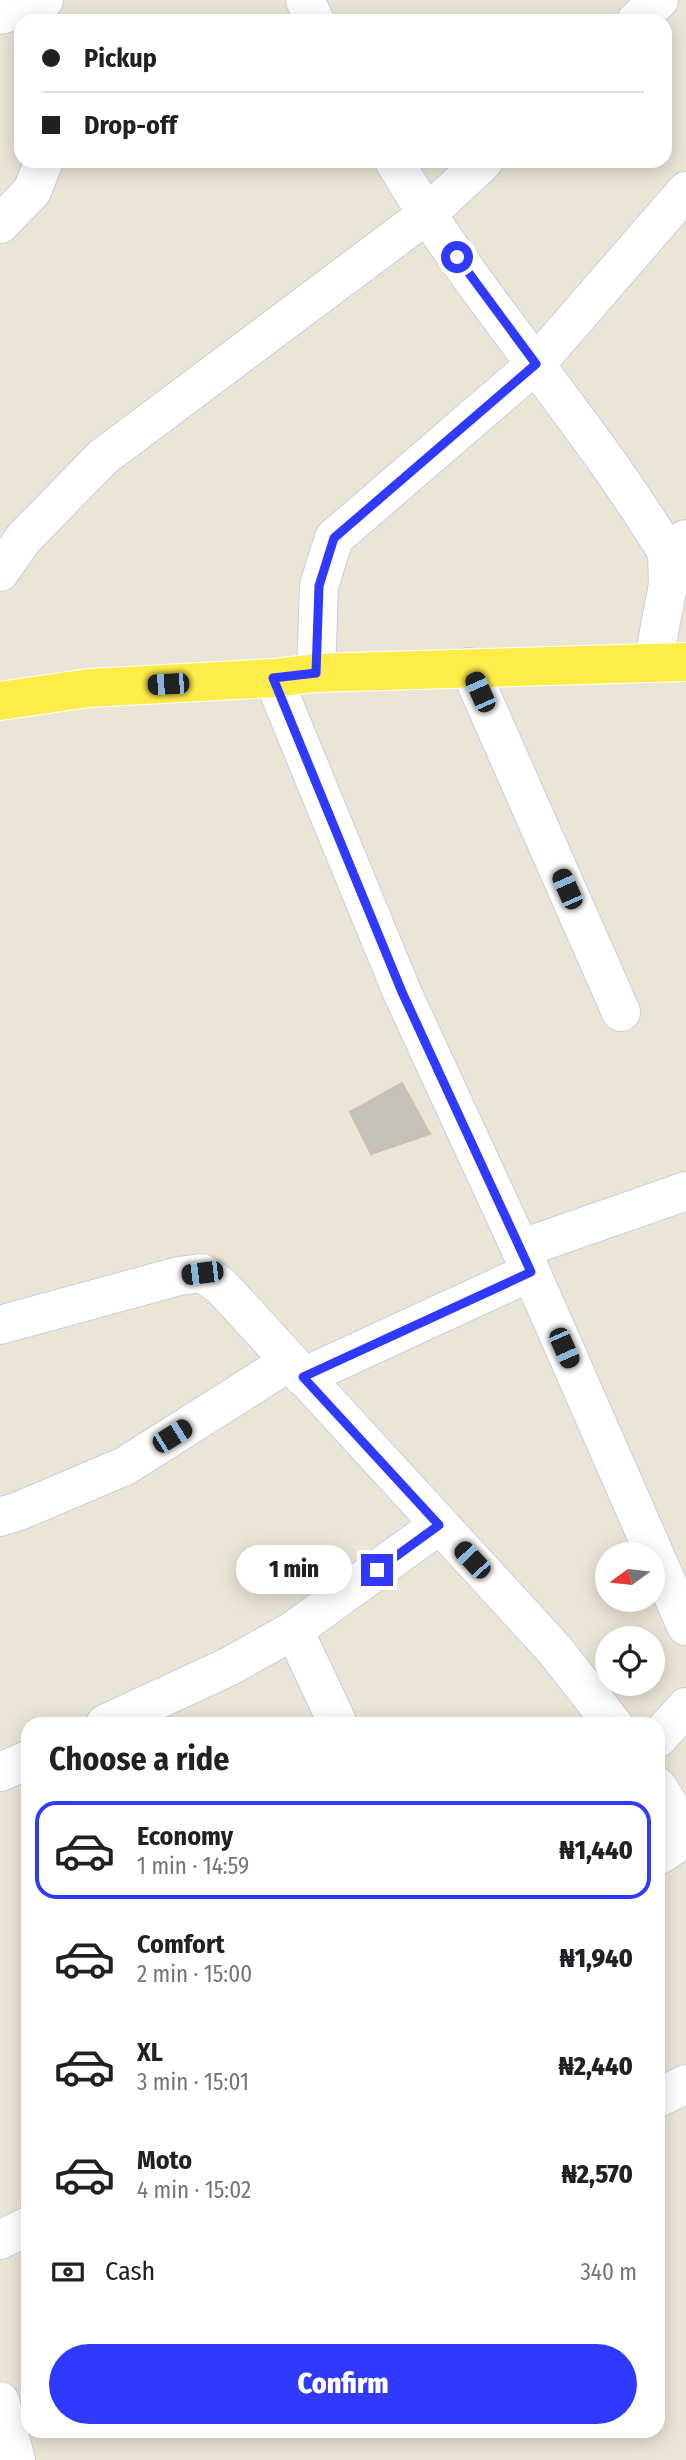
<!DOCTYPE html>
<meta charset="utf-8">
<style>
body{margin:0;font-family:"Fira Sans Condensed",sans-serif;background:#f6f6f6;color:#202124;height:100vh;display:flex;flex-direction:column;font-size:26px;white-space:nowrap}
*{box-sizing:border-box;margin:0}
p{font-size:23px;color:#757577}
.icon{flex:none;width:38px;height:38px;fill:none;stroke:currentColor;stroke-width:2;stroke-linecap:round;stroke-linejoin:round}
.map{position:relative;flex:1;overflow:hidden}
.sheet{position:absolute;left:21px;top:1717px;width:644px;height:721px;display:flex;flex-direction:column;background:#fff;border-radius:21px;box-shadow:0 4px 18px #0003}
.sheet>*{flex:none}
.hud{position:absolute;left:14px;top:14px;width:658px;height:154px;border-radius:21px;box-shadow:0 4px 18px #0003;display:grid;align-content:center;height:154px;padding:0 28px;background:#fff}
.needle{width:46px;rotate:255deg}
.fabs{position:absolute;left:595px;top:1542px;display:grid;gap:14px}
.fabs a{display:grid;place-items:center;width:70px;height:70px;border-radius:50%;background:#fff;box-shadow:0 4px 18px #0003;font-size:35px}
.end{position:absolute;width:32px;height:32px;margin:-16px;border:9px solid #2f39ff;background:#fff;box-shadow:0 0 0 4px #fff}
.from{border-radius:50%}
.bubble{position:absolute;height:49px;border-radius:24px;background:#fff;box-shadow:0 4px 18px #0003;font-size:23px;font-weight:800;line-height:49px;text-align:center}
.car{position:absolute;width:21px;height:42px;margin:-21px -10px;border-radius:9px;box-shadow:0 0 5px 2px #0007;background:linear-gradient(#222 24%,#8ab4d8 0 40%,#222 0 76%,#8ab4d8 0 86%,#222 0)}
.hud b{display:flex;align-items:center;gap:24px;height:66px;font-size:26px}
.hud b+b{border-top:2px solid #e0e0e0}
.hud i{width:18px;height:18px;background:#202124}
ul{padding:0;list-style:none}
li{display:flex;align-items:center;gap:21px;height:98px;margin:0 14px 10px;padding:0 14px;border:4px solid transparent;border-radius:21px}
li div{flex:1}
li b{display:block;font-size:26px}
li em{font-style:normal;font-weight:800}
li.selected{border-color:#2f39ff}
li>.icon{width:63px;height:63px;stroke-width:1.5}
h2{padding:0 28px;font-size:32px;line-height:84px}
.pay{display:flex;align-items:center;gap:18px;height:77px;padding:0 28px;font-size:26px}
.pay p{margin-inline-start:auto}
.action{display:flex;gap:14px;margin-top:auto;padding:14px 28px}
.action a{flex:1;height:80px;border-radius:42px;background:#2f39ff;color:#fff;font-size:28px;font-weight:800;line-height:80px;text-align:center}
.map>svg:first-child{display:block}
.building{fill:#c6c1b6;stroke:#c6c1b0;stroke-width:2}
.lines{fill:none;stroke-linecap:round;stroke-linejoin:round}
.minor-casing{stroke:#cbcce2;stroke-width:40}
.major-casing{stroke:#fff;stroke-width:40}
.minor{stroke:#fff;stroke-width:38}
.major{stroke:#feec48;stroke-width:38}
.route{stroke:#2f39ff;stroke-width:9}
</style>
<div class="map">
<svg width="686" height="2460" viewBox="0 0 686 2460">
<rect width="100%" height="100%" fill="#ebe5d6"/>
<path class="building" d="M402,1083L430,1134L371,1154L350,1112Z"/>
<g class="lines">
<defs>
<path id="minor" d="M305,0L315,21
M0,15L25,8L44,0
M636,21L659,0
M394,161C475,298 584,416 667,552
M0,224L32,191L44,161
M0,572L23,539L103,457L426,215L484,161
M653,663L668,585L667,552L686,539
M469,667L621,1012
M316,673L319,586L334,538L536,364L686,191
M273,678L402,992L531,1272L686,1626
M520,1249L686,1191
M0,1325L179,1276L202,1273L221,1286L554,1649L613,1724
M303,1377L531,1272
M0,1517L19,1511L125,1466L289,1362
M294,1630L338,1724
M105,1724L230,1666L294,1630L439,1525
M658,1738L686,1707
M0,1772L28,1760
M658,1787L686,1833
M658,1856L686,1837
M658,2098L686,2084
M0,2240L28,2226
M0,2401L16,2460"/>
<path id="major" d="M0,701L89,688L273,678L316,673L686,662"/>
</defs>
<use href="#minor" class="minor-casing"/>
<use href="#major" class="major-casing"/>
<use href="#minor" class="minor"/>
<use href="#major" class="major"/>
</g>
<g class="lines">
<path class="route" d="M377,1570L439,1525L303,1377L531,1272L402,992L273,678L316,673L319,586L334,538L536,364L457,257"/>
</g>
</svg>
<div class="fabs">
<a><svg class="needle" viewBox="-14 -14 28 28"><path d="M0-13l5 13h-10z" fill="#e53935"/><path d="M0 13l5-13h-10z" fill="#757577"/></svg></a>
<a><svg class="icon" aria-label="locate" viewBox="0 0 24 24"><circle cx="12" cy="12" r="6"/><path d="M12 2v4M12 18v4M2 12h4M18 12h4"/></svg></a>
</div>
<i class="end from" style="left:457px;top:257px"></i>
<i class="end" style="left:377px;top:1570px"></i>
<div class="bubble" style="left:236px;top:1545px;width:116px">1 min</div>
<i class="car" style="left:168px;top:684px;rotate:267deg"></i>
<i class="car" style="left:480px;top:692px;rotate:336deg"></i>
<i class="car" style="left:567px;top:889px;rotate:336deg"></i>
<i class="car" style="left:202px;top:1273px;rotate:263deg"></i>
<i class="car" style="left:564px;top:1348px;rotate:156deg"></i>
<i class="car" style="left:172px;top:1436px;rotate:58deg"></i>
<i class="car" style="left:472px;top:1560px;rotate:317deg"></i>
<div class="hud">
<b><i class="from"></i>Pickup</b>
<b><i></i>Drop-off</b>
</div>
<section class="sheet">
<h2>Choose a ride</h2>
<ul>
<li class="selected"><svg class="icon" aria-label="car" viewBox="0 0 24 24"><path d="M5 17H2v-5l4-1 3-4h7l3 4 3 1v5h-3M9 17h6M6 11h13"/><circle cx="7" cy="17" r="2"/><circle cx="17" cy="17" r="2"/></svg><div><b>Economy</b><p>1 min · 14:59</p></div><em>₦1,440</em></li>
<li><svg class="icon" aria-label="car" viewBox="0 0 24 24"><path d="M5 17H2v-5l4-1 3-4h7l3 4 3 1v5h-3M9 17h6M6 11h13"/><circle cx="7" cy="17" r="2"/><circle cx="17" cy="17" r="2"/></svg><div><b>Comfort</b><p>2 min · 15:00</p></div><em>₦1,940</em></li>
<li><svg class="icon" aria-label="car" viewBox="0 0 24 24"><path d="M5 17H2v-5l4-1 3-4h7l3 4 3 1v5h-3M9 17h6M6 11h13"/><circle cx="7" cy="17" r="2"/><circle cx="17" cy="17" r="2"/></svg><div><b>XL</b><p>3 min · 15:01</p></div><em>₦2,440</em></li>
<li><svg class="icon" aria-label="car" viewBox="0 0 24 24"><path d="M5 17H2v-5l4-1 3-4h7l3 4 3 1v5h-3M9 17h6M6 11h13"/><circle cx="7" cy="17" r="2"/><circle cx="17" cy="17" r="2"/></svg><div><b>Moto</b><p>4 min · 15:02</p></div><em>₦2,570</em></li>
</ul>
<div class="pay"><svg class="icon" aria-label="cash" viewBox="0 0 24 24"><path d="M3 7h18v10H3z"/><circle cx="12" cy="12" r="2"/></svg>Cash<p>340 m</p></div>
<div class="action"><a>Confirm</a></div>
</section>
</div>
